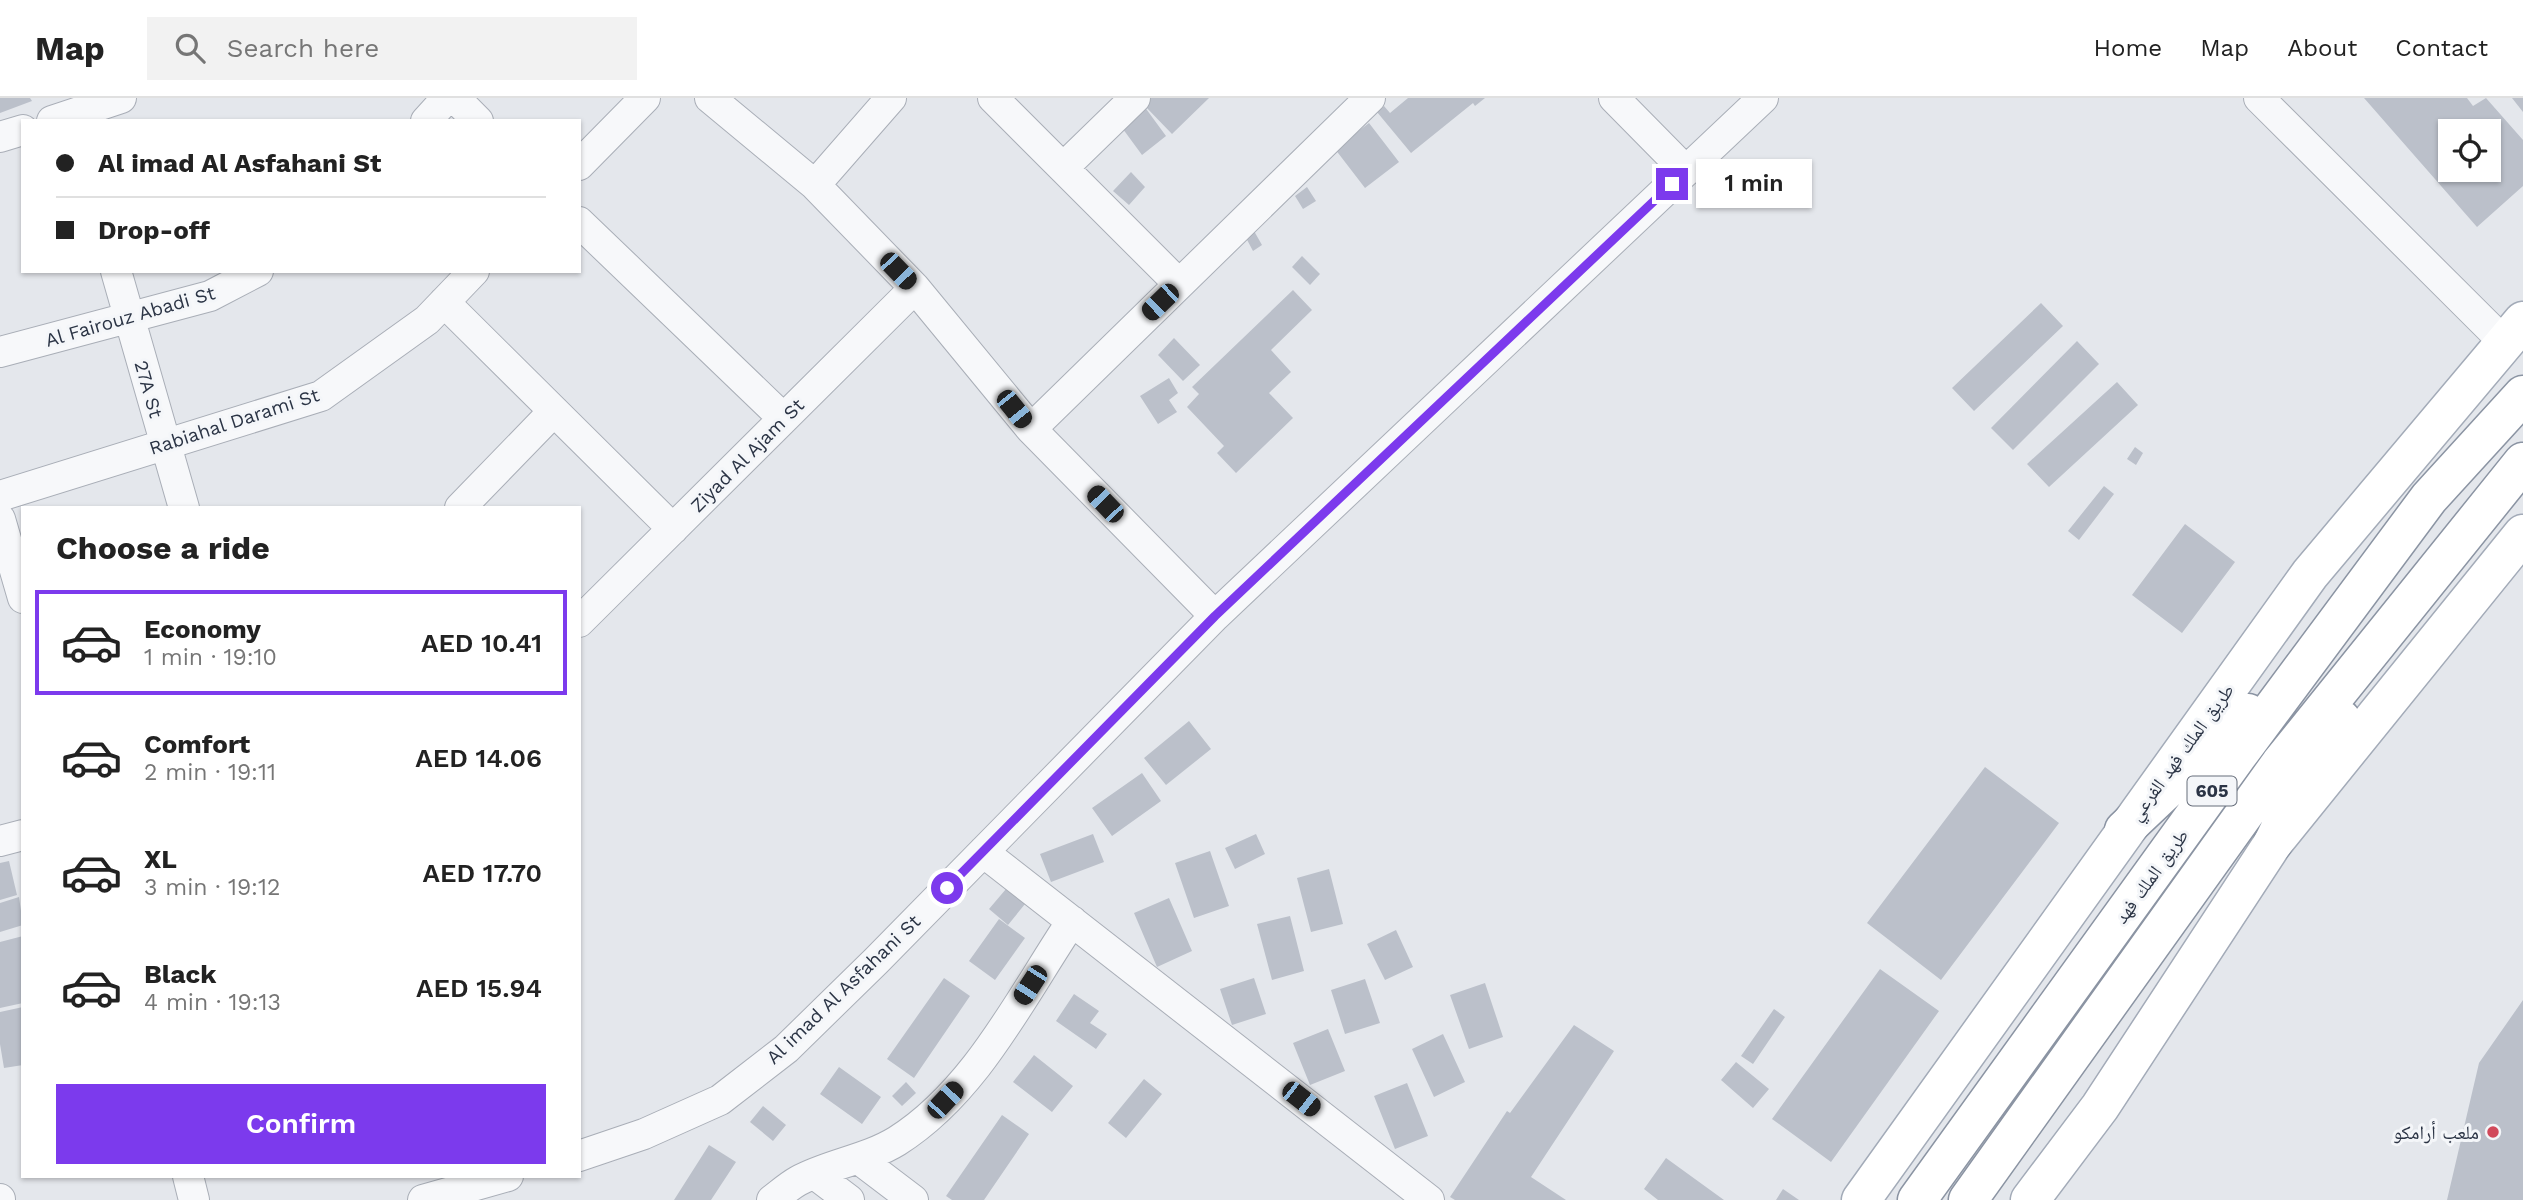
<!DOCTYPE html>
<meta charset="utf-8">
<style>
body{margin:0;font-family:"Work Sans","Noto Naskh Arabic",sans-serif;background:#f2f2f2;color:#222;height:100vh;display:flex;flex-direction:column;font-size:26px;white-space:nowrap}
*{box-sizing:border-box;margin:0}
p{font-size:23px;color:#767676}
.icon{flex:none;width:38px;height:38px;fill:none;stroke:currentColor;stroke-width:2;stroke-linecap:round;stroke-linejoin:round}
.map{position:relative;flex:1;overflow:hidden}
.sheet{position:absolute;left:21px;top:408px;width:560px;height:672px;display:flex;flex-direction:column;background:#fff;border-radius:0px;box-shadow:0 2px 5px #0004}
.sheet>*{flex:none}
.banner{position:absolute;left:21px;top:21px;width:560px;height:154px;border-radius:0px;box-shadow:0 2px 5px #0004;display:grid;align-content:center;height:154px;padding:0 35px;background:#fff}
.tools{position:absolute;left:2438px;top:21px;display:grid;gap:14px}
.tools a{display:grid;place-items:center;width:63px;height:63px;border-radius:0px;background:#fff;box-shadow:0 2px 5px #0004;font-size:35px}
.end{position:absolute;width:32px;height:32px;margin:-16px;border:9px solid #7c3aed;background:#fff;box-shadow:0 0 0 4px #fff}
.from{border-radius:50%}
.bubble{position:absolute;height:49px;border-radius:0px;background:#fff;box-shadow:0 2px 5px #0004;font-size:23px;font-weight:600;line-height:49px;text-align:center}
.car{position:absolute;width:21px;height:42px;margin:-21px -10px;border-radius:9px;box-shadow:0 0 5px 2px #0007;background:linear-gradient(#222 24%,#8ab4d8 0 40%,#222 0 76%,#8ab4d8 0 86%,#222 0)}
.banner b{display:flex;align-items:center;gap:24px;height:66px;font-size:26px}
.banner b+b{border-top:2px solid #e0e0e0}
.banner i{width:18px;height:18px;background:#222}
ul{padding:0;list-style:none}
li{display:flex;align-items:center;gap:21px;height:105px;margin:0 14px 10px;padding:0 21px;border:4px solid transparent;border-radius:0px}
li div{flex:1}
li b{display:block;font-size:26px}
li em{font-style:normal;font-weight:600}
li.selected{border-color:#7c3aed}
li>.icon{width:63px;height:63px;stroke-width:1.5}
h2{padding:0 35px;font-size:32px;line-height:84px}
.cta{display:flex;gap:14px;margin-top:auto;padding:14px 35px}
.cta a{flex:1;height:80px;border-radius:0px;background:#7c3aed;color:#fff;font-size:28px;font-weight:600;line-height:80px;text-align:center}
header{display:flex;align-items:center;gap:42px;box-sizing:border-box;height:98px;padding:0 35px;background:#fff;border-bottom:2px solid #e0e0e0}
header strong{font-size:33px}
nav{display:flex;gap:38px;margin-inline-start:auto;font-size:24px}
.search{width:490px;height:63px;background:#f2f2f2;display:flex;align-items:center;gap:18px;box-sizing:border-box;padding:0 24px;border-radius:0px;color:#767676;font-size:26px}
.map>svg:first-child{display:block}
.building{fill:#bbc0ca;fill-rule:evenodd}
.lines{fill:none;stroke-linecap:round;stroke-linejoin:round}
.minor-casing{stroke:#a9aeb7;stroke-width:32}
.major-casing{stroke:#a3abb8;stroke-width:41}
.highway-casing{stroke:#8b94a3;stroke-width:41}
.minor{stroke:#f7f8fa;stroke-width:30}
.major{stroke:#fff;stroke-width:38}
.highway{stroke:#fff;stroke-width:38}
.route{stroke:#7c3aed;stroke-width:9}
.poi-dot{fill:#d1495b;stroke:#f4f6f9;stroke-width:2.5}
.labels{text-anchor:middle;stroke-width:6;stroke-linejoin:round;paint-order:stroke}
.shield{fill:#f4f6f9;stroke:#676e7b;stroke-width:2}
.shield-label{font-size:18px;font-weight:bold;fill:#2b3445}
.street-label{font-size:19px;fill:#2b3445;stroke:#f4f6f9}
.poi-label{font-size:19px;fill:#2b3445;stroke:#f4f6f9;text-anchor:end}
</style>
<header>
<strong>Map</strong>
<div class="search"><svg class="icon" aria-label="search" viewBox="0 0 24 24"><circle cx="10" cy="10" r="6"/><path d="M15 15l6 6"/></svg>Search here</div>
<nav><a>Home</a><a>Map</a><a>About</a><a>Contact</a></nav>
</header>
<div class="map">
<svg width="2523" height="1102" viewBox="0 0 2523 1102">
<rect width="100%" height="100%" fill="#e4e7ec"/>
<path class="building" d="M0,0H30L32,3L0,15Z
M1150,0H1209L1172,36L1143,6Z
M1408,0H1485L1475,8L1473,5L1411,55L1377,14L1384,8L1390,15Z
M2364,0H2467L2473,8L2486,0L2523,42V88L2477,129ZM2450,33H2488V72H2450Z
M2512,0H2523V14Z
M1144,8L1166,38L1142,57L1120,27Z
M1369,25L1399,64L1365,90L1335,51Z
M1131,74L1145,89L1129,107L1113,93Z
M1307,89L1316,103L1303,111L1295,98Z
M1254,133L1262,147L1253,153L1245,138Z
M1302,158L1320,176L1310,187L1292,169Z
M1293,192L1312,212L1271,252L1291,274L1269,295L1293,320L1236,375L1217,355L1224,348L1187,309L1199,296L1192,289Z
M2041,205L2063,228L1974,313L1952,290Z
M1174,240L1200,267L1183,283L1158,257Z
M2077,243L2099,266L2013,352L1991,330Z
M1169,280L1178,295L1169,302L1177,314L1158,326L1140,298Z
M2117,284L2138,307L2049,389L2027,366Z
M2135,349L2143,355L2136,367L2127,361Z
M2104,388L2114,396L2079,442L2068,433Z
M2185,426L2235,464L2182,535L2132,497Z
M1189,623L1211,651L1166,687L1144,660Z
M1985,669L2059,725L1941,882L1867,825Z
M1142,675L1161,703L1112,738L1092,710Z
M1093,736L1104,764L1051,784L1040,756Z
M1256,736L1265,756L1235,771L1225,750Z
M1210,753L1229,808L1194,820L1175,765Z
M9,763L17,797L0,802V765Z
M1329,771L1343,826L1311,834L1297,780Z
M1006,791L1025,806L1008,827L989,811Z
M19,799L23,827L0,834V805Z
M1169,800L1192,853L1157,869L1134,815Z
M1290,818L1304,873L1272,882L1257,826Z
M999,821L1025,840L995,882L969,863Z
M1396,832L1413,869L1385,882L1367,846Z
M23,838V905L0,910V844Z
M1880,871L1939,913L1831,1064L1772,1021Z
M944,880L970,898L914,980L887,961Z
M1254,880L1266,916L1232,927L1220,891Z
M1365,881L1380,925L1345,936L1331,892Z
M1485,885L1503,939L1469,951L1450,897Z
M1074,896L1099,913L1090,925L1107,936L1096,951L1056,923Z
M2523,902V1102H2447L2479,965Z
M23,909V967L4,970L0,946V914Z
M1774,911L1785,919L1753,966L1741,958Z
M1574,927L1614,953L1531,1079L1566,1102H1455L1450,1099L1507,1013L1510,1015Z
M1328,931L1345,973L1310,987L1293,945Z
M1443,936L1465,984L1434,999L1412,951Z
M1034,957L1073,988L1052,1014L1013,984Z
M1736,964L1769,991L1753,1010L1721,982Z
M839,969L881,999L862,1026L820,996Z
M1144,981L1162,996L1126,1040L1108,1025Z
M906,984L916,995L902,1008L892,998Z
M1407,985L1428,1038L1395,1051L1374,998Z
M763,1008L786,1027L773,1043L750,1024Z
M1002,1017L1029,1036L984,1102H952L946,1098Z
M709,1047L736,1064L711,1102H674Z
M1666,1060L1724,1102H1658L1644,1091Z
M1783,1091L1799,1102H1776Z"/>
<g class="lines">
<defs>
<path id="minor" d="M455,0L478,23
M710,0L815,87L915,190L1031,331L1215,518
M993,0L1179,186
M1614,0L1686,73
M2259,0L2505,245
M52,23L121,0
M426,23L447,0
M0,39L23,32
M579,67L645,0
M1064,69L1135,0
M815,87L891,0
M579,124L783,320
M116,173L184,410
M444,204L673,431
M0,254L210,198L258,173
M1031,331L1370,0
M0,398L321,298L427,222L474,173
M460,410L554,313
M0,421L23,500
M579,524L915,190
M0,743L23,737
M983,754L1429,1102
M579,1058L644,1036L720,1002L786,951L876,863L1215,518L1763,0
M859,1061L913,1102
M816,1077L849,1102
M188,1078L194,1102
M0,1101V1102
M423,1102L508,1078
M772,1102C780,1096 789,1088 798,1083C829,1066 866,1062 897,1043C976,993 1021,899 1072,823"/>
<path id="major" d="M1861,1102L2310,476L2523,223
M2030,1102L2100,1009L2273,745L2523,436"/>
<path id="highway" d="M2124,732L2248,615
M2273,745L2296,697L2341,621
M1917,1102L2238,657L2429,400L2523,297
M1968,1102L2280,666L2523,364"/>
</defs>
<use href="#minor" class="minor-casing"/>
<use href="#major" class="major-casing"/>
<use href="#highway" class="highway-casing"/>
<use href="#minor" class="minor"/>
<use href="#major" class="major"/>
<use href="#highway" class="highway"/>
</g>
<g class="lines">
<path class="route" d="M947,790L1215,518L1672,86"/>
</g>
<circle class="poi-dot" cx="2493" cy="1034" r="7"/>
<g class="labels">
<rect class="shield" x="2187.5" y="678.5" width="49" height="29" rx="5"/>
<g class="shield-label">
<text x="2212" y="699">605</text>
</g>
<g class="street-label">
<text transform="translate(130 218) rotate(-16)" y="7">Al Fairouz Abadi St</text>
<text transform="translate(149 291) rotate(74)" y="7">27A St</text>
<text transform="translate(234 323) rotate(-18)" y="7">Rabiahal Darami St</text>
<text transform="translate(747 357) rotate(-45)" y="7">Ziyad Al Ajam St</text>
<text transform="translate(2181 654) rotate(-54)" y="7">طريق الملك فهد الفرعي</text>
<text transform="translate(2151 778) rotate(-54)" y="7">طريق الملك فهد</text>
<text transform="translate(843 891) rotate(-44)" y="7">Al imad Al Asfahani St</text>
</g>
<g class="poi-label">
<text x="2479" y="1041">ملعب أرامكو</text>
</g>
</g>
</svg>
<div class="tools">
<a><svg class="icon" aria-label="locate" viewBox="0 0 24 24"><circle cx="12" cy="12" r="6"/><path d="M12 2v4M12 18v4M2 12h4M18 12h4"/></svg></a>
</div>
<i class="end from" style="left:947px;top:790px"></i>
<i class="end" style="left:1672px;top:86px"></i>
<div class="bubble" style="left:1696px;top:61px;width:116px">1 min</div>
<i class="car" style="left:898px;top:173px;rotate:136deg"></i>
<i class="car" style="left:1160px;top:204px;rotate:226deg"></i>
<i class="car" style="left:1014px;top:311px;rotate:141deg"></i>
<i class="car" style="left:1105px;top:406px;rotate:316deg"></i>
<i class="car" style="left:1030px;top:887px;rotate:213deg"></i>
<i class="car" style="left:1301px;top:1001px;rotate:128deg"></i>
<i class="car" style="left:945px;top:1002px;rotate:43deg"></i>
<div class="banner">
<b><i class="from"></i>Al imad Al Asfahani St</b>
<b><i></i>Drop-off</b>
</div>
<section class="sheet">
<h2>Choose a ride</h2>
<ul>
<li class="selected"><svg class="icon" aria-label="car" viewBox="0 0 24 24"><path d="M5 17H2v-5l4-1 3-4h7l3 4 3 1v5h-3M9 17h6M6 11h13"/><circle cx="7" cy="17" r="2"/><circle cx="17" cy="17" r="2"/></svg><div><b>Economy</b><p>1 min · 19:10</p></div><em>AED 10.41</em></li>
<li><svg class="icon" aria-label="car" viewBox="0 0 24 24"><path d="M5 17H2v-5l4-1 3-4h7l3 4 3 1v5h-3M9 17h6M6 11h13"/><circle cx="7" cy="17" r="2"/><circle cx="17" cy="17" r="2"/></svg><div><b>Comfort</b><p>2 min · 19:11</p></div><em>AED 14.06</em></li>
<li><svg class="icon" aria-label="car" viewBox="0 0 24 24"><path d="M5 17H2v-5l4-1 3-4h7l3 4 3 1v5h-3M9 17h6M6 11h13"/><circle cx="7" cy="17" r="2"/><circle cx="17" cy="17" r="2"/></svg><div><b>XL</b><p>3 min · 19:12</p></div><em>AED 17.70</em></li>
<li><svg class="icon" aria-label="car" viewBox="0 0 24 24"><path d="M5 17H2v-5l4-1 3-4h7l3 4 3 1v5h-3M9 17h6M6 11h13"/><circle cx="7" cy="17" r="2"/><circle cx="17" cy="17" r="2"/></svg><div><b>Black</b><p>4 min · 19:13</p></div><em>AED 15.94</em></li>
</ul>
<div class="cta"><a>Confirm</a></div>
</section>
</div>
